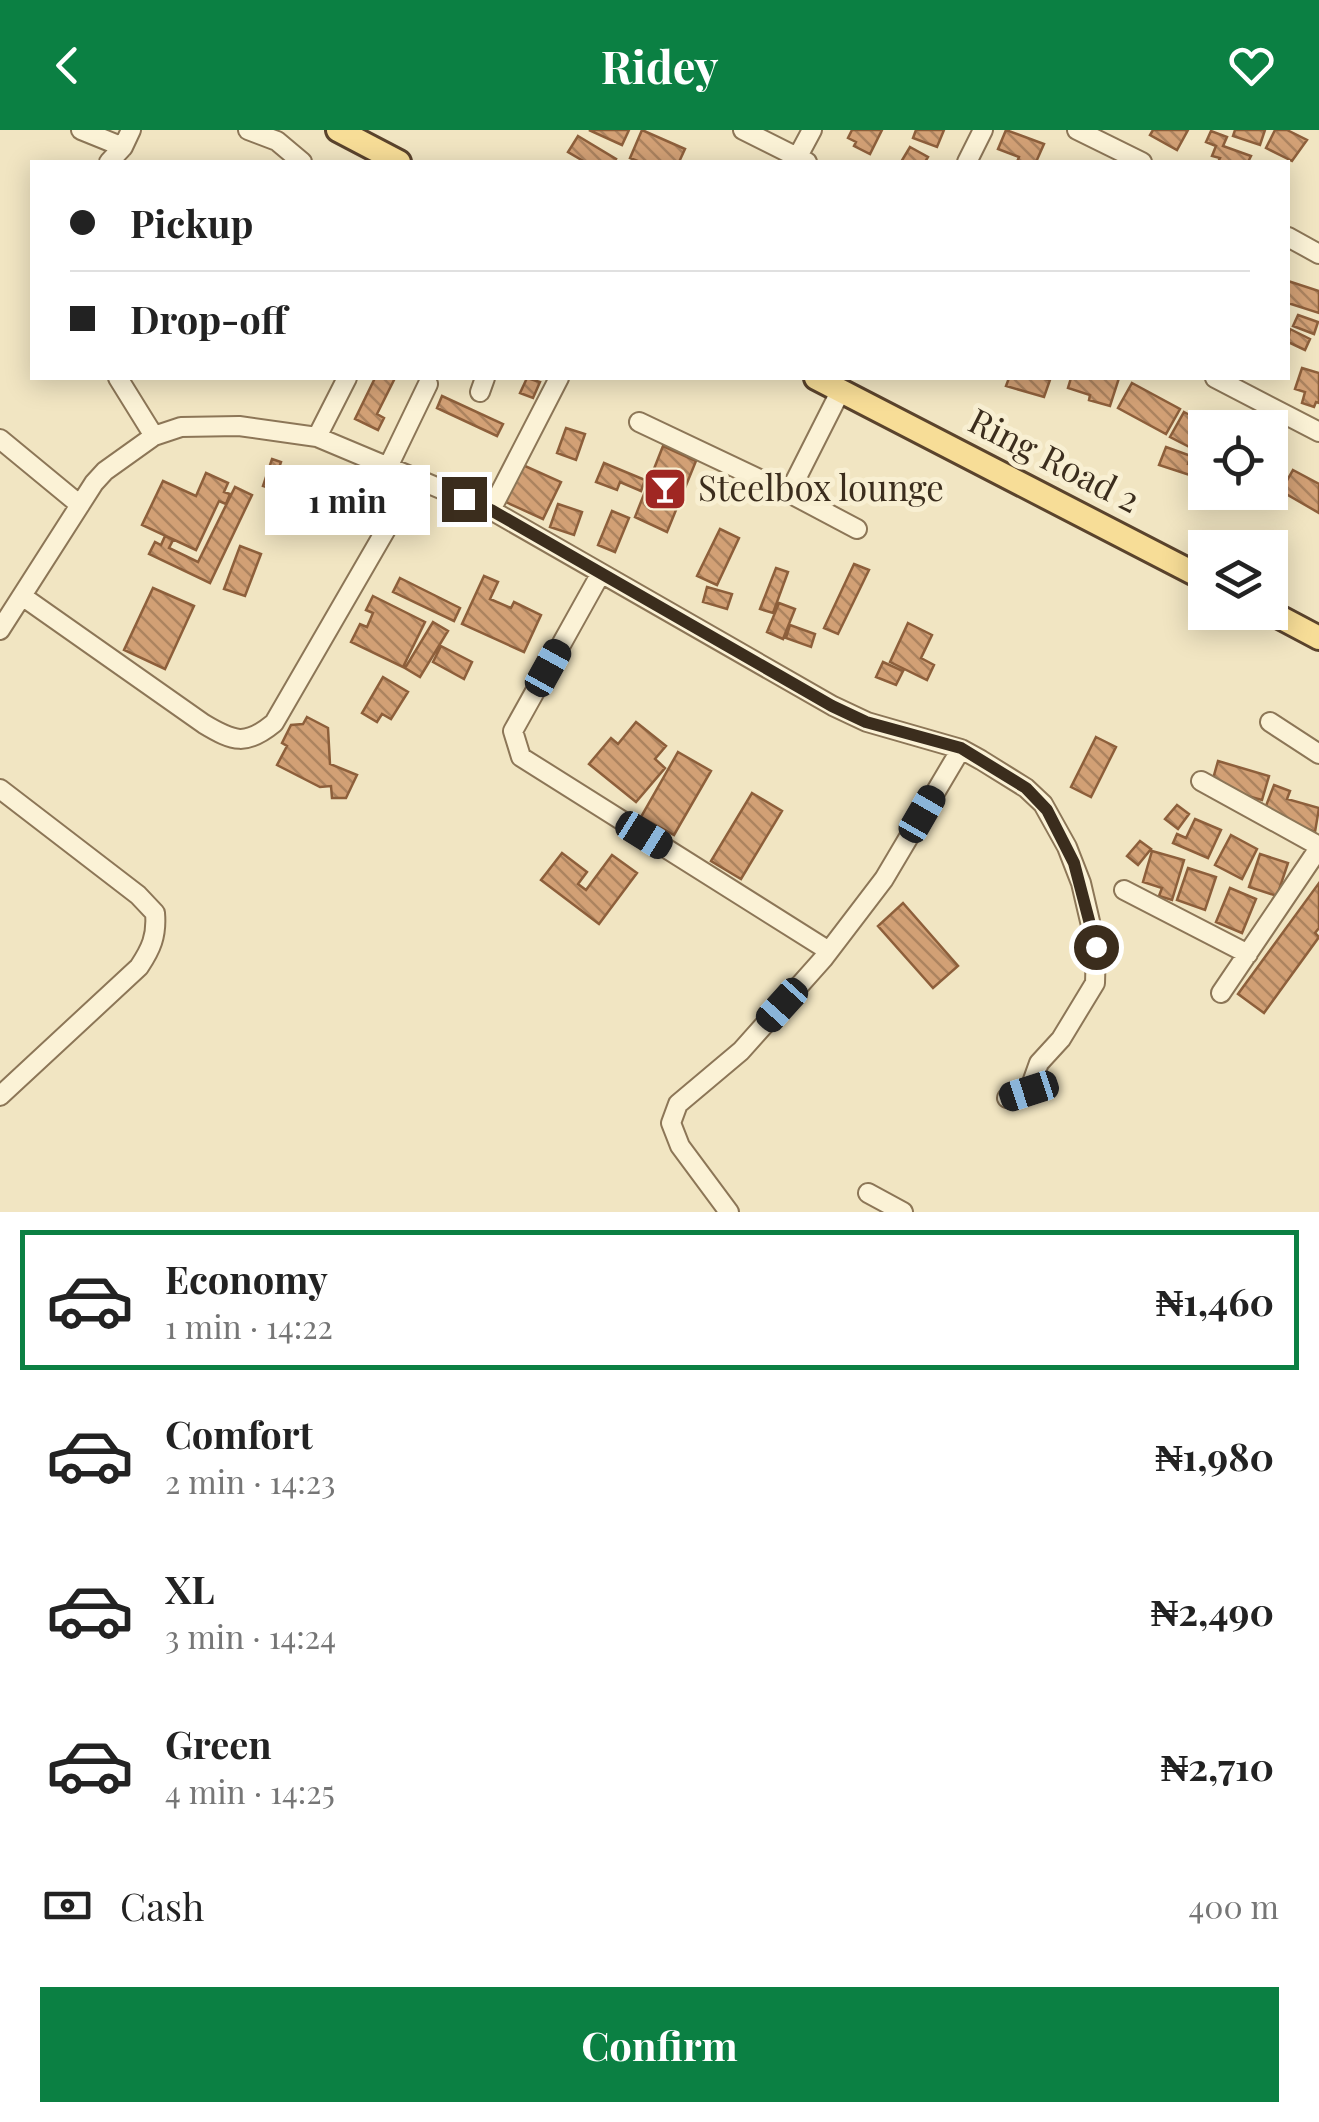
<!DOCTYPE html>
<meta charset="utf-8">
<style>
body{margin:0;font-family:"Playfair Display",serif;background:#f2f2f2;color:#222;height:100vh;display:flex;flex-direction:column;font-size:38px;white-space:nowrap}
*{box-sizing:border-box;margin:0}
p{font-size:32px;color:#767676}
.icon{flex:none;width:55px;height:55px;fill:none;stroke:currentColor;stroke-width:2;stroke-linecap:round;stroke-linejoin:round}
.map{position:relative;height:1082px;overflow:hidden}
.details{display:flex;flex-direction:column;background:#fff;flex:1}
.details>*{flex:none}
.banner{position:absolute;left:30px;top:30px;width:1260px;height:220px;border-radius:0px;box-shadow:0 5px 25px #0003;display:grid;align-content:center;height:220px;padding:0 40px;background:#fff}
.tools{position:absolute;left:1188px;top:280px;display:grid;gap:20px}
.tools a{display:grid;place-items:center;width:100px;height:100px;border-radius:0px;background:#fff;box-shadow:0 5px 25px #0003;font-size:50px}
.end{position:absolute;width:45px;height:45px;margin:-22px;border:12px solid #3b2d1d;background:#fff;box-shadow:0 0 0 5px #fff}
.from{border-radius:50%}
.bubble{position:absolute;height:70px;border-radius:0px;background:#fff;box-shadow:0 5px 25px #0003;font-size:32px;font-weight:700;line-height:70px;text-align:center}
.car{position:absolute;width:30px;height:60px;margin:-30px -15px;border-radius:12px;box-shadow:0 0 8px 2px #0007;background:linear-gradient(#222 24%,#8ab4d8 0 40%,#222 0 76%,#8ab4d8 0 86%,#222 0)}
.banner b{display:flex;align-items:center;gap:35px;height:95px;font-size:38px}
.banner b+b{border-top:2px solid #e0e0e0}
.banner i{width:25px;height:25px;background:#222}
ul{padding:18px 0 0;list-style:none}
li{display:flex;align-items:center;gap:30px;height:140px;margin:0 20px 15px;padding:0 20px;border:5px solid transparent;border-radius:0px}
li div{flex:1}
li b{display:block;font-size:38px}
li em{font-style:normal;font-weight:700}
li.on{border-color:#0b8043}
li>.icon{width:90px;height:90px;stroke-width:1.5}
.pay{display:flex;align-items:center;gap:25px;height:110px;padding:0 40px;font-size:38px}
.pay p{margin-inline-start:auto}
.button{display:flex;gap:20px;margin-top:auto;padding:20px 40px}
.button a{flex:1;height:115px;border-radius:0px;background:#0b8043;color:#fff;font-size:40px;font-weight:700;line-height:115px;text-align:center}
header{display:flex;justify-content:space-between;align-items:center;height:130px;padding:0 40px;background:#0b8043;color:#fff;font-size:45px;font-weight:700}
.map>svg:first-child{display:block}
.building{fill:url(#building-back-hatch);stroke:#8d5f3b;stroke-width:2.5}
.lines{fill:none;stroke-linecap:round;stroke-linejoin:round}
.minor-casing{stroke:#8c7657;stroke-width:22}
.major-casing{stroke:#5a432c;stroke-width:28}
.minor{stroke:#fbf2d6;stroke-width:18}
.major{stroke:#f7dd97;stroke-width:22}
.route{stroke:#3b2d1d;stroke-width:12}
.labels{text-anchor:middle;stroke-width:10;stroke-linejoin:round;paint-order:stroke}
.street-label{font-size:35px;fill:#3b2d1d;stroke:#f8efd2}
.poi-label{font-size:35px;fill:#3b2d1d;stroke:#f8efd2;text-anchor:start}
</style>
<header><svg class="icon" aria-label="back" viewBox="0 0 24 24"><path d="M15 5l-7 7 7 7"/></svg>Ridey<svg class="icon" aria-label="heart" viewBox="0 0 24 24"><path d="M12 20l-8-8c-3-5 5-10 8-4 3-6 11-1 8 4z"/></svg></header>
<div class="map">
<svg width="1319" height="1082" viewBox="0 0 1319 1082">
<defs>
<pattern id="building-back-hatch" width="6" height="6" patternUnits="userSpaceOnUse" patternTransform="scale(2.5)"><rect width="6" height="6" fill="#d2a075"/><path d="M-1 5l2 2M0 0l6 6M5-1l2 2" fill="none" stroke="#ac835f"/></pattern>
</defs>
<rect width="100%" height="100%" fill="#f1e5c2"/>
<path class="building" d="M589,0H629L622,15Z
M642,0L685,19L679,32H640L630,28Z
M852,0H882L870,24L854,16L856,12L848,8Z
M916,0H944L937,17L913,8Z
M1006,0L1044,14L1036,32H1017L1019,27L998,19Z
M1153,0H1188L1177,20L1150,5Z
M1235,0H1265L1260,15L1233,6Z
M1275,0H1287L1307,10L1292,31L1266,18Z
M1211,1L1227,7L1223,16L1251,26L1248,32H1218L1220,28L1212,26L1216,16L1206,12Z
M578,6L616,29L614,32H585L568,22Z
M910,17L928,27L925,32H901Z
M1288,151L1319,161V183L1288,173Z
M1298,185L1318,192L1314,204L1293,196Z
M1290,199L1310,209L1305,220L1288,212Z
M1302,238L1319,243V273L1316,272L1314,277L1302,273L1305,262L1295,259Z
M375,248H395L377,284L384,288L378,300L355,289Z
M527,248L540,252L533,268L520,263Z
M1009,248H1041L1050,250L1044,267L1006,256Z
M1071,248H1119L1110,276L1089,270L1090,265L1068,258Z
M1132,253L1180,279L1166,304L1118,278Z
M442,266L503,294L497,306L437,278Z
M1184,282L1214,298H1205V325L1170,307Z
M566,298L585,304L576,330L557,323Z
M663,316L696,331L667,402L635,387Z
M1166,317L1191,326L1188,334L1205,339V350L1159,335Z
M1270,325L1286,332L1276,358L1270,355Z
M272,329L281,332L272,359L263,356Z
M516,332L561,352L543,389L499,369Z
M604,333L645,350L641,361L620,352L617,360L596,352Z
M1293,340L1319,354V383L1281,361Z
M206,343L228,353L224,362L230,364L226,374L219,371L196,420L142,395L163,351L196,366Z
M235,357L252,365L210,453L149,424L155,412L161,415L165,406L173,410L169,418L198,432Z
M558,374L582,382L574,405L550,397Z
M612,381L629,388L615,422L598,415Z
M720,399L739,408L717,455L697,446Z
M240,416L261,424L245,466L224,459Z
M854,434L869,440L838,504L824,498Z
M776,438L788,442L773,483L760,479Z
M484,446L498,452L490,469L511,478L514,472L541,485L524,522L462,494Z
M400,448L460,478L454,491L393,462Z
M707,457L732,464L727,479L703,472Z
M153,458L194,476L165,539L124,520Z
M373,466L425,492L403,537L351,512L360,494L367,497L373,483L366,480Z
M779,473L795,479L783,509L767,502Z
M433,492L448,501L420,547L405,538Z
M908,493L932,505L921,528L934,535L927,550L890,532Z
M790,495L815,504L811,517L786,508Z
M441,516L472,532L464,549L433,532Z
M883,532L903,541L896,555L876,547Z
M383,547L408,562L391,589L382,584L377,592L362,583Z
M307,587L328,598L330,634L357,645L346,668H332L331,656L320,657L277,635L287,616L282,613L291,595L303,594Z
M636,592L666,616L655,629L665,638L636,672L589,634L611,608L618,614Z
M1096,607L1116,617L1091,667L1071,657Z
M678,622L711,641L674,705L641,687Z
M1218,631L1269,646L1262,670L1211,656Z
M1274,655L1290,661L1287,669L1319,678L1315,702L1264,681Z
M752,663L782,681L741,749L711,731Z
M1177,675L1189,684L1178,699L1165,689Z
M1195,689L1221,700L1208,728L1173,713L1177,704L1186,708Z
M1231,705L1257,719L1242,749L1215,735Z
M1140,711L1151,719L1138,735L1127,726Z
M1152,721L1184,730L1172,770L1159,766L1162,758L1143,752Z
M562,723L587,742L578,754L586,760L612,725L637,743L599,794L541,750Z
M1260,724L1288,733L1277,766L1249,757Z
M1188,738L1216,747L1205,780L1177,770Z
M1319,753V798L1315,803L1319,807L1264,883L1238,864Z
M1230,758L1256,769L1242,803L1216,792Z
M903,773L958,836L933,858L878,796Z"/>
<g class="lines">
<defs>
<path id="minor" d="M81,0L123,17
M248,0L277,11L302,32
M743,0L807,32
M1077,0L1142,32
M797,28L812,0
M109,32L123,17L131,0
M967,32L983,0
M1288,107L1319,124
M118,248L154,306
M1215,248L1319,302
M480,262L485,248
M639,292L789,363L841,260
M317,307L347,248
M0,309L80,375
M388,337L428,254
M789,363L857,399
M491,380L559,248
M601,443L513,601L521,627L829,821
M22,466L204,594C234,612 246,616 274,593L388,396L410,347
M0,500L94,353L105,341L154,306L181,297L239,296L317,307L491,380L833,576L867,592L961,619L981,630L1026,658L1043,674L1067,717L1081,753L1096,817L1095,853L1061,909L1039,933L1029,961L1007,968
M1270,592L1319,624
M1201,651L1319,716
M0,659L138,765L155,783C157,806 151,819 139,837L0,966
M1124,760L1248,824
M1221,863L1319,718
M868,1063L903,1082
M729,1082L680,1016L671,993L678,974L741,921L823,829L884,749L961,619"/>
<path id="major" d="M338,0L399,32
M816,248L1205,449
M1270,482L1319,508"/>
</defs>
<use href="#minor" class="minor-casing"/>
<use href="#major" class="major-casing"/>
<use href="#minor" class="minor"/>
<use href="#major" class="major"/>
</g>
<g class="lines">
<path class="route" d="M464,369L491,380L832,576L866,592L961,618L1026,658L1047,680L1074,733L1096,817"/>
</g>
<defs>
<symbol id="bar-square" viewBox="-11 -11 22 22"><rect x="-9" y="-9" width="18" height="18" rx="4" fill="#a02723" stroke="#f8efd2"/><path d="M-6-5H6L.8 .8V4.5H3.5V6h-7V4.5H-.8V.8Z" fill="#fff"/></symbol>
</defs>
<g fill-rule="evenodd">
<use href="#bar-square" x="640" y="334" width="50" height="50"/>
</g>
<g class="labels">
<g class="street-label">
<text transform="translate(1054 331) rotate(27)" y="12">Ring Road 2</text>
</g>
<g class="poi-label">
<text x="698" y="371">Steelbox lounge</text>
</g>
</g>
</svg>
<div class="tools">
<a><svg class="icon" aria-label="locate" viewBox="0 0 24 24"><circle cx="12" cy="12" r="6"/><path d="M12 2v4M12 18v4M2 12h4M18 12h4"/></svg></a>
<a><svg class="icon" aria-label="layers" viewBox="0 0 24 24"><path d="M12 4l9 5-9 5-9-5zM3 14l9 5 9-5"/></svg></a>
</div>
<i class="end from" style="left:1096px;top:817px"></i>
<i class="end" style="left:464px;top:369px"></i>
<div class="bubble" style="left:265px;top:335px;width:165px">1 min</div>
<i class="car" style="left:548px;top:538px;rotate:29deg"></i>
<i class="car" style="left:922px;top:684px;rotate:30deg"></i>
<i class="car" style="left:644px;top:705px;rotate:122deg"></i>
<i class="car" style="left:782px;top:875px;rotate:222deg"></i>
<i class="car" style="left:1029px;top:961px;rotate:252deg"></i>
<div class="banner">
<b><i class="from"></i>Pickup</b>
<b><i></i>Drop-off</b>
</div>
</div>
<section class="details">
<ul>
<li class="on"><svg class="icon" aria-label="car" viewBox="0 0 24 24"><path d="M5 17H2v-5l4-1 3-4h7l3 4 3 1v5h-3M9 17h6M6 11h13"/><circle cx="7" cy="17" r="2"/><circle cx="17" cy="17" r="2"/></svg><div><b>Economy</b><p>1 min · 14:22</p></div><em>₦1,460</em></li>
<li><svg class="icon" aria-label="car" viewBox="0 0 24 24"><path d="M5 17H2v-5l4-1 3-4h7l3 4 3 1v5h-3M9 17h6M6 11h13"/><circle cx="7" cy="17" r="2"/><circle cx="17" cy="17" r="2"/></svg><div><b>Comfort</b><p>2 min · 14:23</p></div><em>₦1,980</em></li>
<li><svg class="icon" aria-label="car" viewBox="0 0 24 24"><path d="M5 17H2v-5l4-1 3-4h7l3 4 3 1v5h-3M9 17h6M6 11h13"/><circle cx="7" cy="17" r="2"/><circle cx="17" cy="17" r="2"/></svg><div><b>XL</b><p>3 min · 14:24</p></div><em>₦2,490</em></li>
<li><svg class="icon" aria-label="car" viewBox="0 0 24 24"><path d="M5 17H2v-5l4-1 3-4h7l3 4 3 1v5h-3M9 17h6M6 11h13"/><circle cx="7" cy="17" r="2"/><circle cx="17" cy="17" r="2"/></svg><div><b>Green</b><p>4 min · 14:25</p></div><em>₦2,710</em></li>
</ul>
<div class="pay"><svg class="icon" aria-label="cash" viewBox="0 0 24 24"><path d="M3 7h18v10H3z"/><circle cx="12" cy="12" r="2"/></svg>Cash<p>400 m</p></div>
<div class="button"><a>Confirm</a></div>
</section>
